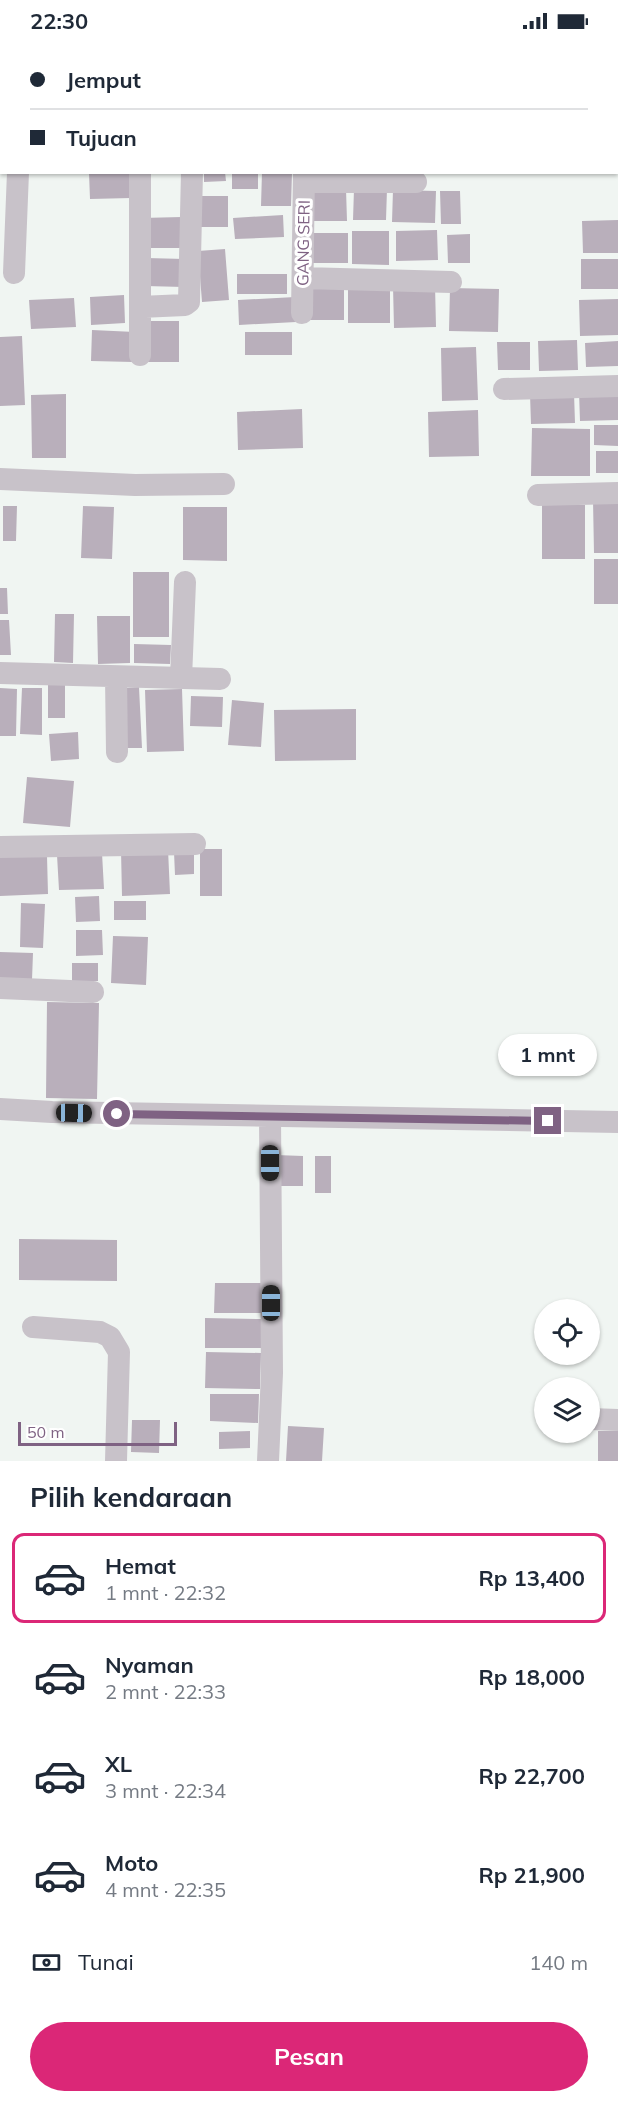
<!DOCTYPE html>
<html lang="id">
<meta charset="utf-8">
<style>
body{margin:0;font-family:Mulish,sans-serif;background:#f6f6f7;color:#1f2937;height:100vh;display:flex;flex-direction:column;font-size:22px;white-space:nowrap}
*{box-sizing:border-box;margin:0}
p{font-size:20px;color:#747a83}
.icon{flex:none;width:33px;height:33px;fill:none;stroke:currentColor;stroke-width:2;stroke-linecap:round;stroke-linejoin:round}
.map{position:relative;height:1419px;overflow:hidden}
.details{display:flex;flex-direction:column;background:#fff;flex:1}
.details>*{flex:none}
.hud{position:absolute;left:0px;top:0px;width:618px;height:132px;box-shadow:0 2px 4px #0004;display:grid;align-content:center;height:132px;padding:0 30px;background:#fff}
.tools{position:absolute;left:534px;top:1257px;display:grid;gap:12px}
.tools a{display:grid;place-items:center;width:66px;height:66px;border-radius:50%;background:#fff;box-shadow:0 2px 4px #0004;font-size:30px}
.scale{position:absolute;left:18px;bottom:15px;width:159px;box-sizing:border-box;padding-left:6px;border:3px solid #7f6283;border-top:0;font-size:16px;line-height:21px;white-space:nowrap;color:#7f6283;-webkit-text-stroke:4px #fff;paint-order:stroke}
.end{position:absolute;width:27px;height:27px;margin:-14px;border:8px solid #7f6283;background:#fff;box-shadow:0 0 0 3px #fff}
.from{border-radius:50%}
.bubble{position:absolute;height:42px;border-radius:21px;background:#fff;box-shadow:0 2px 4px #0004;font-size:20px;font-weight:700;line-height:42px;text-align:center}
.car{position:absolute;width:18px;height:36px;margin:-18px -9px;border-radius:8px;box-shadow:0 0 4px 2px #0007;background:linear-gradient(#222 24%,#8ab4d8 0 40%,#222 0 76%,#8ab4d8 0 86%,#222 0)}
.hud b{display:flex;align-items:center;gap:21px;height:57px;font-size:22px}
.hud b+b{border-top:2px solid #e0e1e3}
.hud i{width:15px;height:15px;background:#1f2937}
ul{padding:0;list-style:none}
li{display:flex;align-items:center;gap:18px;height:90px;margin:0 12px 9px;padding:0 18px;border:3px solid transparent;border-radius:12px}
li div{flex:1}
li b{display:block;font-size:22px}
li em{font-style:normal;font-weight:700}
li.active{border-color:#db2777}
li>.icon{width:54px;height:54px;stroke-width:1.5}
h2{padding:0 30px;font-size:27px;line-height:72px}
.pay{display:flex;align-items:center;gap:15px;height:66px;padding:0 30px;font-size:22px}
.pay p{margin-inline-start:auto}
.cta{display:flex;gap:12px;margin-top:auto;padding:12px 30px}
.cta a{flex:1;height:69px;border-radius:36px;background:#db2777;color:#fff;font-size:24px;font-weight:700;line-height:69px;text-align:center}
.status{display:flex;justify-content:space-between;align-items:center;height:42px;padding:0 30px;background:#fff;direction:ltr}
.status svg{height:16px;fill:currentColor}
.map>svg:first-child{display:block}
.building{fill:#b9afbb}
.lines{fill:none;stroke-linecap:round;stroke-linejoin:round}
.street{stroke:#c8c2c9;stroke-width:22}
.route{stroke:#7f6283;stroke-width:8}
.labels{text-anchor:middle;stroke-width:6;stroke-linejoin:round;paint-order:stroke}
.street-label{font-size:16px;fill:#7f6283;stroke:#fff}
</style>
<div class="status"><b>22:30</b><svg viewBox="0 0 49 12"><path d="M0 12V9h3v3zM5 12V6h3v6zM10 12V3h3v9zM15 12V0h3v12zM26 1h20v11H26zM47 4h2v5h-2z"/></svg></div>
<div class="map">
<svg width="618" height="1419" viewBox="0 0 618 1419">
<rect width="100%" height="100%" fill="#f0f5f2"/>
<path class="building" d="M130,130L131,156L90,157L89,131Z
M204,130H225L226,139L204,140Z
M232,130H258V147H232Z
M262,130H292L291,164H261Z
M346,147L347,179H309L308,148Z
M354,147H387L386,178H353Z
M393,148L436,149L435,181L392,180Z
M440,149H460L461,182H441Z
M199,154H228V185H199Z
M283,173L284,195L235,197L233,176Z
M182,175V206H142L141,176Z
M618,178V211H583L582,179Z
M437,188L438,218L396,219V189Z
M352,189H389V223L352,222Z
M307,191H348V221H306Z
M470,192V221H448L447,193Z
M225,207L229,258L202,260L198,209Z
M146,216L185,217L184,245L145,244Z
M581,217H618V247H581Z
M237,232H287V252H237Z
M307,241H344V278H307Z
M435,243L436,285L394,286L393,244Z
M348,245H390V281H348Z
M450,246L499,247L498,290L449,289Z
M124,253L125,281L91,283L90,255Z
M295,255L296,280L239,283L238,258Z
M74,256L76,285L31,287L29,258Z
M618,257V293L580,294L579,258Z
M147,279H179V320H148Z
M92,288L135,290L133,320L91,319Z
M245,290H292V313H245Z
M22,294L25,363L0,364V295Z
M577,298L578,328L539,329L538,299Z
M618,299V324L586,325L585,301Z
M497,300H530V328H498Z
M476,305L478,358L442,359L441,306Z
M618,349V378L580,379L579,350Z
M574,351L575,381L531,382L530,352Z
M66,352V416H32L31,353Z
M302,367L303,406L238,408L237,370Z
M478,368L479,414L429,415L428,370Z
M594,383H618V404L594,403Z
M532,386L590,387V434H531Z
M596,409H618V431H596Z
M593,458H618V511H594Z
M542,463H585V517H542Z
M3,464H17L16,499H3Z
M83,464L114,465L112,517L81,516Z
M183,465H227V519L183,518Z
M594,517H618V562H594Z
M133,530H169V595H133Z
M0,546H7L8,572H0Z
M55,572H74L73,621L54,620Z
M97,574H130V621L98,622Z
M0,578H9L11,613H0Z
M134,602L171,603L170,622L134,621Z
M48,636H65V676H48Z
M139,645L142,706H127L124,646Z
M0,646L17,647L16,694H0Z
M22,646H42V693L20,692Z
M182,647L184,709L147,710L145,648Z
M191,654L223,655L222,685L190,684Z
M232,658L264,661L261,705L228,703Z
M356,667V718L275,719L274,668Z
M78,690L79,717L51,719L49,692Z
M27,735L74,739L70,785L23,781Z
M168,807L170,852L122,854L121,808Z
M200,807H222V854H200Z
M174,810H194V832L175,833Z
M102,811L104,847L59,848L57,813Z
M47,814L48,852L0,854V815Z
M99,854L100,879L76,880L75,855Z
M114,859H146V878H114Z
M21,861L45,862L43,906L20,905Z
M76,888H102L103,913L76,914Z
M113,894L148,895L146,943L111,941Z
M0,910L33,911L32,938H0Z
M72,921H98V939H72Z
M47,960L99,961L97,1057L46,1056Z
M276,1113L303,1114V1144H276Z
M315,1114H331V1151H315Z
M19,1197L117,1198V1239L19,1238Z
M215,1241H261V1271H214Z
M205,1276L261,1277V1306H205Z
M206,1310L261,1311L260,1347L205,1346Z
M210,1352H259L258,1381L210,1379Z
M132,1378H160L159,1411L131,1410Z
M288,1384L324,1386L322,1419H286Z
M250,1389V1406L219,1407V1390Z
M598,1389H618V1419H598Z"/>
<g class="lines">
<path class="street" d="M21,0V2
M304,0V2
M396,0V2
M194,2V0
M509,2L510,0
M140,130V313
M304,140H416
M14,231L18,130
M303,236L451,240
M140,265L185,263L189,260L192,130
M302,271L304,130
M504,347L618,344
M0,437L135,443L224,442
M538,453L618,451
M0,631L220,637
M116,635L117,710
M181,636L185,540
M0,805L195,802
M0,946L93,950
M0,1067L52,1070L618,1080
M33,1285L100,1290L110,1295L119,1310L116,1419
M590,1377L618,1378
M268,1419L272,1331L270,1075"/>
</g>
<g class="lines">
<path class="route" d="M117,1072L548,1079"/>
</g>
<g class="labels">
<g class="street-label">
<text transform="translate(303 201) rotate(-89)" y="6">GANG SERI</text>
</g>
</g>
</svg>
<div class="tools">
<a><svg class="icon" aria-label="locate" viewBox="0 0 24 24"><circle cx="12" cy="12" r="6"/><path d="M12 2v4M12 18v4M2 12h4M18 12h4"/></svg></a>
<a><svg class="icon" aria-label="layers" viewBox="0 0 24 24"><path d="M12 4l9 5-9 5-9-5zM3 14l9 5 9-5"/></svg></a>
</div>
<div class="scale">50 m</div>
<i class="end from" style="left:117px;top:1072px"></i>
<i class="end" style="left:548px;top:1079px"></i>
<div class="bubble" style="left:498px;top:992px;width:99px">1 mnt</div>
<i class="car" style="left:74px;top:1071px;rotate:91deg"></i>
<i class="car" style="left:270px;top:1121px;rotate:180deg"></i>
<i class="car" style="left:271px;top:1261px;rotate:0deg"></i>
<div class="hud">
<b><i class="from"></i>Jemput</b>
<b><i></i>Tujuan</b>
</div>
</div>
<section class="details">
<h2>Pilih kendaraan</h2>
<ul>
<li class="active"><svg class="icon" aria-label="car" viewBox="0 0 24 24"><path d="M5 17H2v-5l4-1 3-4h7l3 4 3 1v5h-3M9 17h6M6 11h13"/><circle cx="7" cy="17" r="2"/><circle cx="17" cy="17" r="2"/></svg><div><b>Hemat</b><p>1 mnt · 22:32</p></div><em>Rp 13,400</em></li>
<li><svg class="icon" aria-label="car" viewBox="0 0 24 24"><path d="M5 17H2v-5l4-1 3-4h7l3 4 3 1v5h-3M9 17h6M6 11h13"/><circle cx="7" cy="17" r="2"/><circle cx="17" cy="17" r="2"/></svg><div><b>Nyaman</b><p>2 mnt · 22:33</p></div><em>Rp 18,000</em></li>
<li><svg class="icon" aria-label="car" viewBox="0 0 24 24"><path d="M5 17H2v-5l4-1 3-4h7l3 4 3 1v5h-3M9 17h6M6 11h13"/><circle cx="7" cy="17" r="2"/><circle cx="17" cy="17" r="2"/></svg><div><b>XL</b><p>3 mnt · 22:34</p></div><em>Rp 22,700</em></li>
<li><svg class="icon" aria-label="car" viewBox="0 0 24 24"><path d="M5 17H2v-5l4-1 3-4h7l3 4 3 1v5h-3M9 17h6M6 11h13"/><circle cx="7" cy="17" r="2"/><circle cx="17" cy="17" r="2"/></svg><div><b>Moto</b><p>4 mnt · 22:35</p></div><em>Rp 21,900</em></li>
</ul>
<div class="pay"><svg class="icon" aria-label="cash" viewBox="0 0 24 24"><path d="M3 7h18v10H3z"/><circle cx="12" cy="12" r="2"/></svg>Tunai<p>140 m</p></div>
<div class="cta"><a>Pesan</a></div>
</section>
